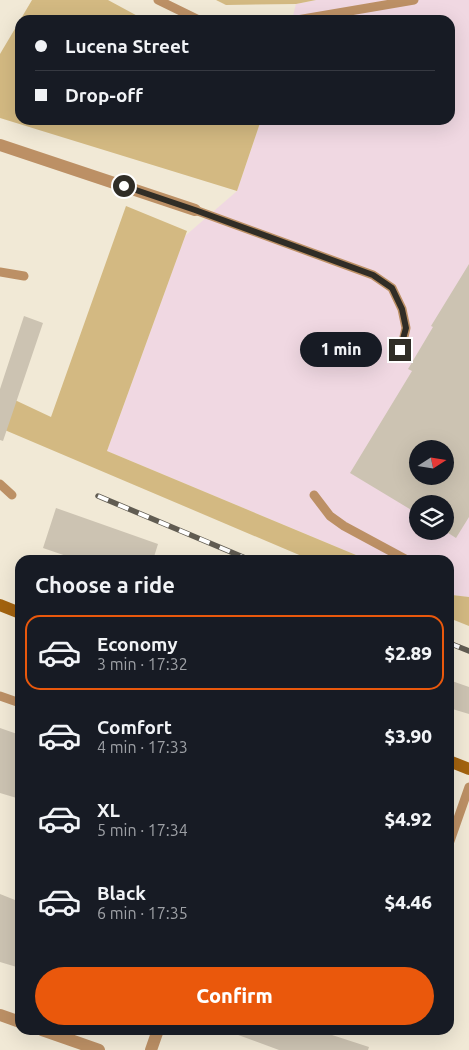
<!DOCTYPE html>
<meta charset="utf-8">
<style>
body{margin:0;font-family:Ubuntu,sans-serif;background:#20242c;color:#f1f3f6;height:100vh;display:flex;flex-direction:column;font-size:19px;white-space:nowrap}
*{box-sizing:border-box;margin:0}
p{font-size:16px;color:#9ea1a6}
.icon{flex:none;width:28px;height:28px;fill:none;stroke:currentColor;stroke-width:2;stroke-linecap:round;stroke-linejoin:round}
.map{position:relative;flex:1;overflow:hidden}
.panel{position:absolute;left:15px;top:555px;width:439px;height:480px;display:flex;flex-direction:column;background:#171b24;border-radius:15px;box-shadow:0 5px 20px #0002}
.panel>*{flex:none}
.banner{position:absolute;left:15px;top:15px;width:440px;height:110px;border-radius:15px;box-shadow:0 5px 20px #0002;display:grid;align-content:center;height:110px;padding:0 20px;background:#171b24}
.needle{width:32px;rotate:78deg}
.tools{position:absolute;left:409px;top:440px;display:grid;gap:10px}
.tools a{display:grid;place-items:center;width:45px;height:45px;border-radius:50%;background:#171b24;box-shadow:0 5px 20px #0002;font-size:25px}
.end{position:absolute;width:22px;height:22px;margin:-11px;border:6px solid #302d26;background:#fff;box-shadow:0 0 0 2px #fff}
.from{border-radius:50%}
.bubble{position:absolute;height:35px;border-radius:18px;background:#171b24;box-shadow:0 5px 20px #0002;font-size:16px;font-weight:800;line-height:35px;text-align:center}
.banner b{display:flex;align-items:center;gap:18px;height:48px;font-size:19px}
.banner b+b{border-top:1px solid #363941}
.banner i{width:12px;height:12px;background:#f1f3f6}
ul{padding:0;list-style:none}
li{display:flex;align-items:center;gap:15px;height:75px;margin:0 10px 8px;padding:0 10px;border:2px solid transparent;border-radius:15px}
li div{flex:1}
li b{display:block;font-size:19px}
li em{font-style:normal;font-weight:800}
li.active{border-color:#ea580c}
li>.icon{width:45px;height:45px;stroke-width:1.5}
h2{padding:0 20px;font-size:22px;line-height:60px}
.primary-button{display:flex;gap:10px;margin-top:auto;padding:10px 20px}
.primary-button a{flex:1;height:58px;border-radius:30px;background:#ea580c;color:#fff;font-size:20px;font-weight:800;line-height:58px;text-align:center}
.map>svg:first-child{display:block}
.education{fill:#f0d8e2;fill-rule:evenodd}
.green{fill:#d3b982}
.building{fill:#ccc3b2;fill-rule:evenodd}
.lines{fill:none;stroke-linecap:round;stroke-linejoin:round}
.service{stroke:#bc9065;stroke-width:9}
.minor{stroke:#bc9065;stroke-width:12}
.secondary{stroke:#a3630f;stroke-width:12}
.rail-casing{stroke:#615c52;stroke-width:5.5}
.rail{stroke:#fff;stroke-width:4;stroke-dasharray:11;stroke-linecap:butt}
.route{stroke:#302d26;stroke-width:6}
</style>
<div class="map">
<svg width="469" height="1050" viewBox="0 0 469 1050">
<rect width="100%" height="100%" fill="#f1e9d6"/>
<path class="education" d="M316,0H469V597L452,595L449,594V560H368L107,451L185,236L237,191L261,120H450V20H292L296,4ZM418,449H445V476H418ZM418,504H445V531H418Z"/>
<path class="green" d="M32,0H108L145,20H20V120H261L237,191L0,118V54Z
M216,0H316L296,4L226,5Z
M126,206L187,231L107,451L368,560H311L0,428V393L51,417Z
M449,594L452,595L469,597V626L449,618Z"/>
<path class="building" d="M469,264V517L456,538L445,531V504H418V514L350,473L412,371L408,369L433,327L431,326ZM418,449H445V476H418Z
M24,316L43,323L3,441L0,440V389Z
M56,508L158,544L153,560H78L43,548Z
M449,680L469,687V714L449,708Z
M0,728L20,735V799L0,793Z
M0,894L20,902V968L0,962Z
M230,1030H330L329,1034L369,1047L368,1050H279L230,1032Z"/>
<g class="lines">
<path class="service" d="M158,0L199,20
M297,20L414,0
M195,210L373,275L392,288L402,309L406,328L401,350
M0,272L24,276
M0,484L12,495
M314,495L330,516L344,526L407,560
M0,696L20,703
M449,844L469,787"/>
<path class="minor" d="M0,145L195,210
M0,1015L20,1022
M42,1030L99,1050
M151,1050L158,1030"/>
<path class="secondary" d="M0,605L20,613
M449,761L469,769"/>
<defs>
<path id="rail" d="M98,496L250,560
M449,643L469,651"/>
</defs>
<use href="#rail" class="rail-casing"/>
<use href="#rail" class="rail"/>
</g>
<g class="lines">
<path class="route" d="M124,186L195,210L373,275L392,288L402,309L406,328L400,350"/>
</g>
</svg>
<div class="tools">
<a><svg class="needle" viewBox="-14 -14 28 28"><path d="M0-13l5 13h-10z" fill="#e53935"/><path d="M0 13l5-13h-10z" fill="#9ea1a6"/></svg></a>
<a><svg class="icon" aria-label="layers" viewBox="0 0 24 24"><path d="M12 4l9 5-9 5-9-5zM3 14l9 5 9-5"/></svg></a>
</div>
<i class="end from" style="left:124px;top:186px"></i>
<i class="end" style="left:400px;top:350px"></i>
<div class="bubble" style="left:300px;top:332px;width:82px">1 min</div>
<div class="banner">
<b><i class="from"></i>Lucena Street</b>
<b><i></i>Drop-off</b>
</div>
<section class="panel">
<h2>Choose a ride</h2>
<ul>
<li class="active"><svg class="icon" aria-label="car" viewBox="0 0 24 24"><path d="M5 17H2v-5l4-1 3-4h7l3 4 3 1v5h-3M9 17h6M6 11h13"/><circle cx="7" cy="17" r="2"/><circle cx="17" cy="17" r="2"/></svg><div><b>Economy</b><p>3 min · 17:32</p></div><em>$2.89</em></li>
<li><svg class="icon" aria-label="car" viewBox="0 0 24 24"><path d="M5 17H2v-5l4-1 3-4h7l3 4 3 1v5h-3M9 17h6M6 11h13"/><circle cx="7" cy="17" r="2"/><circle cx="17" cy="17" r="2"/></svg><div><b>Comfort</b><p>4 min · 17:33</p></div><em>$3.90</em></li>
<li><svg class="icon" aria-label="car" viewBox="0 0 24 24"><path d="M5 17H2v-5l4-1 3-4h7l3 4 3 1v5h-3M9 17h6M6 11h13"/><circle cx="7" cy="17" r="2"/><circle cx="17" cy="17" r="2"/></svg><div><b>XL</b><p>5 min · 17:34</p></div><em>$4.92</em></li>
<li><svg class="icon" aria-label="car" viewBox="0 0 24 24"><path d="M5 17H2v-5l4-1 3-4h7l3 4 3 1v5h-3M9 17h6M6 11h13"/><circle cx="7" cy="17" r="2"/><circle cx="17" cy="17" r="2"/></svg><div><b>Black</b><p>6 min · 17:35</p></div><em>$4.46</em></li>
</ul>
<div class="primary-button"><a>Confirm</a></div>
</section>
</div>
